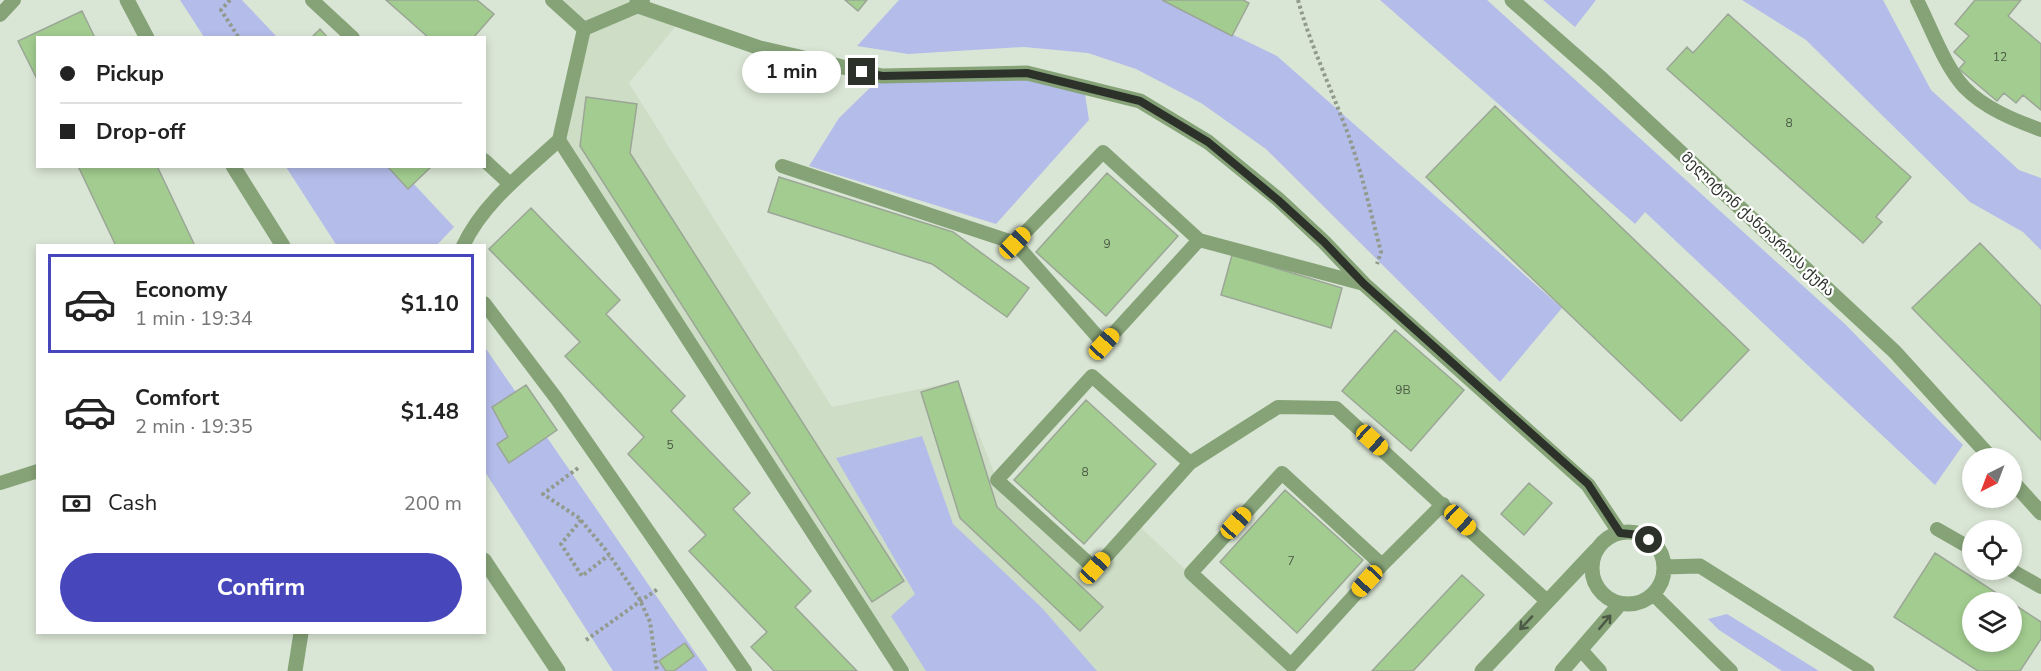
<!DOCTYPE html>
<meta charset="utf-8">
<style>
body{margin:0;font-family:"Nunito Sans","Noto Sans Georgian",sans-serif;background:#f2f2f2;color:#222;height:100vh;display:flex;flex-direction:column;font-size:22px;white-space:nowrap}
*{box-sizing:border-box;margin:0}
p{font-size:20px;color:#767676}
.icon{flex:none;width:33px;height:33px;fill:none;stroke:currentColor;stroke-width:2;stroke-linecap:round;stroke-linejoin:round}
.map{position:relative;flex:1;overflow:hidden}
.details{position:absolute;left:36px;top:244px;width:450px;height:390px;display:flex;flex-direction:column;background:#fff;border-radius:0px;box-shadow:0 3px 9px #0003}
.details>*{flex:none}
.top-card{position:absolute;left:36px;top:36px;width:450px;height:132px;border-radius:0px;box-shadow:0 3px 9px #0003;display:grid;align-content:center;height:132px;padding:0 24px;background:#fff}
.needle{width:39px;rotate:222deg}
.controls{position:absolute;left:1962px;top:448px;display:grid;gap:12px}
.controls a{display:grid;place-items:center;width:60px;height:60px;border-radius:50%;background:#fff;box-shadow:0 3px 9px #0003;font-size:30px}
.end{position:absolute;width:27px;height:27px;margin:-14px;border:8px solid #2c312a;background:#fff;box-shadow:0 0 0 3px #fff}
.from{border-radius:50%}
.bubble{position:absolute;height:42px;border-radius:21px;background:#fff;box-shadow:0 3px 9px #0003;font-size:20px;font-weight:700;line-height:42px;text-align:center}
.car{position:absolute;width:18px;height:36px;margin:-18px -9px;border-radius:8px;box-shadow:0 0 4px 2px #0007;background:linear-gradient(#f5c518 24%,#345 0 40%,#f5c518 0 76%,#345 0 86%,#f5c518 0)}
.top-card b{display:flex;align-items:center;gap:21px;height:57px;font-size:22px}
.top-card b+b{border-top:2px solid #e0e0e0}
.top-card i{width:15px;height:15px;background:#222}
ul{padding:10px 0 0;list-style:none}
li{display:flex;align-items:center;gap:18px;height:99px;margin:0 12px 9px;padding:0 12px;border:3px solid transparent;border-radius:0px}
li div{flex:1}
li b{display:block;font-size:22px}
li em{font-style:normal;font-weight:700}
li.on{border-color:#4746bb}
li>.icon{width:54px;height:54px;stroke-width:1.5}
.pay{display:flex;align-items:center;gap:15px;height:66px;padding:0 24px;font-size:22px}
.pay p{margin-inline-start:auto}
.cta{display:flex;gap:12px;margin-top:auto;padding:12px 24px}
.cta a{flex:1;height:69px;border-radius:36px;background:#4746bb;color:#fff;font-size:24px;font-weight:700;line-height:69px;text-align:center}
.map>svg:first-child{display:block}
.built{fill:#cedec6}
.green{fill:#b4bcea}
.building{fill:#a3cd90;stroke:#9ba696;stroke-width:1.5;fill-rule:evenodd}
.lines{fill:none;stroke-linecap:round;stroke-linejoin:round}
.path{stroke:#919a8d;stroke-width:4;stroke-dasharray:3 3;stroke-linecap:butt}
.lane{stroke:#86a378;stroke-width:14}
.street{stroke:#86a378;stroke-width:15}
.oneway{stroke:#4c5945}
.route{stroke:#2c312a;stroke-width:8}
.labels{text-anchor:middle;stroke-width:4.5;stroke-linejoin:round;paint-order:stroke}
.number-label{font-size:12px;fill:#4a5844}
.street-label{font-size:15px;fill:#2c312a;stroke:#fff}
</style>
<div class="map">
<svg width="2041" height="671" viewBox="0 0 2041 671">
<rect width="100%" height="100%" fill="#dae6d5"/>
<path class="built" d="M552,0H637L680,21L629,83L832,407L958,381L997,480L1095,568L1136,523L1293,671H911L559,140L584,29Z"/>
<path class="green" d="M180,0H242L277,37H204Z
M899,0H1161L1277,56L1562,308L1500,382L1266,149L1201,103L1136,69L1088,53L1024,47L908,54L857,46Z
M1380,0H1487L1845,324L1963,445L1935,485L1645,212L1635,224Z
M1543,0H1596L1575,27Z
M1742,0H1883L1931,90L2019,170L2041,178V250L2023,232L1970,202L1806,40Z
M1027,73L1084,87L1089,120L996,224L809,166L839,118L882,76Z
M286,167H398L454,227L436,246H337Z
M484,346L708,671H613L485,472Z
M922,436L953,524L1042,608L1097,671H926L891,616L915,594L836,458Z
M1727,614L1819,671H1782L1719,630L1708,619Z"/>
<path class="building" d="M386,0H477L494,14L473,38H429Z
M845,0H867L858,11Z
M1162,0H1243L1249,3L1232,36Z
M1975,0H2021L2008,16L2041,44V110L2023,95L2016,103L2004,93L1997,101L1959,69L1965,62L1954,52L1969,36L1955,24Z
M82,11L95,38H38V81L18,41Z
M1728,14L1911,177L1876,217L1882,222L1863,243L1667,69L1687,47L1693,53Z
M320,29L328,38H311Z
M586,97L637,104L630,153L904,581L872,602L580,146Z
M1495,106L1749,350L1681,421L1426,177Z
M78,166H157L195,246H116Z
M387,166H432L408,189Z
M1107,173L1178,236L1106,316L1036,252Z
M779,177L953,232L1029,288L1007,317L932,264L768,212Z
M531,208L620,300L606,314L685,396L671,411L750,493L733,509L811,591L795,607L857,671H774L751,647L767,632L689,551L706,535L628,454L644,437L565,356L580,342L489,249Z
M1980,243L2041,306V440L1912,308Z
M1232,255L1342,288L1331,328L1221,295Z
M1395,330L1464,390L1411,451L1342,391Z
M958,381L997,507L1103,607L1080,631L960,518L921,392Z
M526,385L557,430L509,463L497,444L508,437L492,407Z
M1086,400L1156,464L1084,544L1014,480Z
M1529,483L1552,503L1524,535L1501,514Z
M1285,490L1363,560L1297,633L1220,562Z
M1935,553L2041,622V639L2020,671H1978L1894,617ZM1972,603H2012V642H1972Z
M1462,575L1484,595L1413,671H1372Z
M685,643L694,656L674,671H666L659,661Z"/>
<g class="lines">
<path class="path" d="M230,0L221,10L239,38
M1298,0C1309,40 1326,77 1341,116C1359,159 1369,206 1381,252L1377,264
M578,468L543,494L579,518L605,549L639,598L650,622L657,671
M581,520L561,544L582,576L609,555
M586,640L659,588"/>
<path class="lane" d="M312,0L353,38
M552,0L584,29
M643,0L638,6L584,29L559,140L902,671
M1917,0C1931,27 1944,65 1964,87C1984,108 2014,120 2041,130
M0,15L14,0
M484,160L510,184
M782,166L1015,243
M1199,240L1104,344L1015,243L1103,152L1199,240L1364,284
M463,246C483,203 524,172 559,140
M484,303L556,398L745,671
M1190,463L1092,376L997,480L1095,569L1190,463L1278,407L1336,408L1547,601
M0,483L38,471
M1937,529L1972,549
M1382,565L1282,473L1191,573L1291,665L1382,565L1443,504
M2011,570L2041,587
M1653,594L1731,671
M1581,650L1600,671"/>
<path class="street" d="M127,0L147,38
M637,0L638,6L760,48L882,76L1027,73L1140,101L1208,142L1278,199L1324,242L1364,284L1588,485L1620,533
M1512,0L1603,80L1895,352L1992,459
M233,166L283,246
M2012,481L2041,513
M1592 568a36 36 0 1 1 72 0a36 36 0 1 1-72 0Z
M484,560L558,671
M1664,567L1700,566L1867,671
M295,671L301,633
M1482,671L1596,550
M1562,671L1620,604"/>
</g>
<defs><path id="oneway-shaft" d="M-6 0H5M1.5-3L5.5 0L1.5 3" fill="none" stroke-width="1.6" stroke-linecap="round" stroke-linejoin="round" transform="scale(1.5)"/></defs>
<g class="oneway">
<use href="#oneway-shaft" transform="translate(1605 622) rotate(-50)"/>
<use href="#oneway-shaft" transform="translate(1526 623) rotate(133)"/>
</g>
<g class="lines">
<path class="route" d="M862,72L882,76L1027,73L1140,101L1208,142L1278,200L1324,242L1364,284L1588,484L1620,533L1640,535L1649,540"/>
</g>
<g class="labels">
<g class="number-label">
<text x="2000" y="61">12</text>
<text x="1789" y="127">8</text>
<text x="1107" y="248">9</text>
<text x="1403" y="394">9B</text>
<text x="670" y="449">5</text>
<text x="1085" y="476">8</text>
<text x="1291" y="565">7</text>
</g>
<g class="street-label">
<text transform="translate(1758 224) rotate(43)" y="5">მელიტონ ქანთარიას ქუჩა</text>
</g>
</g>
</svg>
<div class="controls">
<a><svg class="needle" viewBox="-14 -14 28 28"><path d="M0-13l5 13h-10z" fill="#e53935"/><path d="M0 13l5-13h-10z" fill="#767676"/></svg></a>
<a><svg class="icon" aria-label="locate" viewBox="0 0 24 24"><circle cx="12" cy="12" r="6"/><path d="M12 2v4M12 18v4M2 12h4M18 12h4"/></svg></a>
<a><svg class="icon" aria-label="layers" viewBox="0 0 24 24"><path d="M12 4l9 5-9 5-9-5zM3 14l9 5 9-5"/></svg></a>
</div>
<i class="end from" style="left:1649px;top:540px"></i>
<i class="end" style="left:862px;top:72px"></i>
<div class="bubble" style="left:742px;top:51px;width:99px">1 min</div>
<i class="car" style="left:1015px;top:243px;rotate:44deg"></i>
<i class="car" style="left:1104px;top:344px;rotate:42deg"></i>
<i class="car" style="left:1372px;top:440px;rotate:132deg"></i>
<i class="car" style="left:1460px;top:520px;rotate:133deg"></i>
<i class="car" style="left:1236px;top:523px;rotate:42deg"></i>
<i class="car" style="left:1095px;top:568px;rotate:42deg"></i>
<i class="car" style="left:1367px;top:581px;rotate:223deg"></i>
<div class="top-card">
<b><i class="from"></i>Pickup</b>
<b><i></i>Drop-off</b>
</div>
<section class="details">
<ul>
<li class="on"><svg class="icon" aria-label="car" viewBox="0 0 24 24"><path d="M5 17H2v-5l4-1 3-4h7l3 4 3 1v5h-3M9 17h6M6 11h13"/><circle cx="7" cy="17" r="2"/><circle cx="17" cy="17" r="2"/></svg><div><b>Economy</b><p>1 min · 19:34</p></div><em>$1.10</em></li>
<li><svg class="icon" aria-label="car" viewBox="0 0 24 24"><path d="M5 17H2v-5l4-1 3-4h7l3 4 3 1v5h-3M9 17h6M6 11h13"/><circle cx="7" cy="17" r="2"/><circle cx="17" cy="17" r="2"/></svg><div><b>Comfort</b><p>2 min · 19:35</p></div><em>$1.48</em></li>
</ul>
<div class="pay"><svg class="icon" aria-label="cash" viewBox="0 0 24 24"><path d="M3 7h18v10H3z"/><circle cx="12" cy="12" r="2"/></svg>Cash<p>200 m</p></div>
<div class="cta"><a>Confirm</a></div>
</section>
</div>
